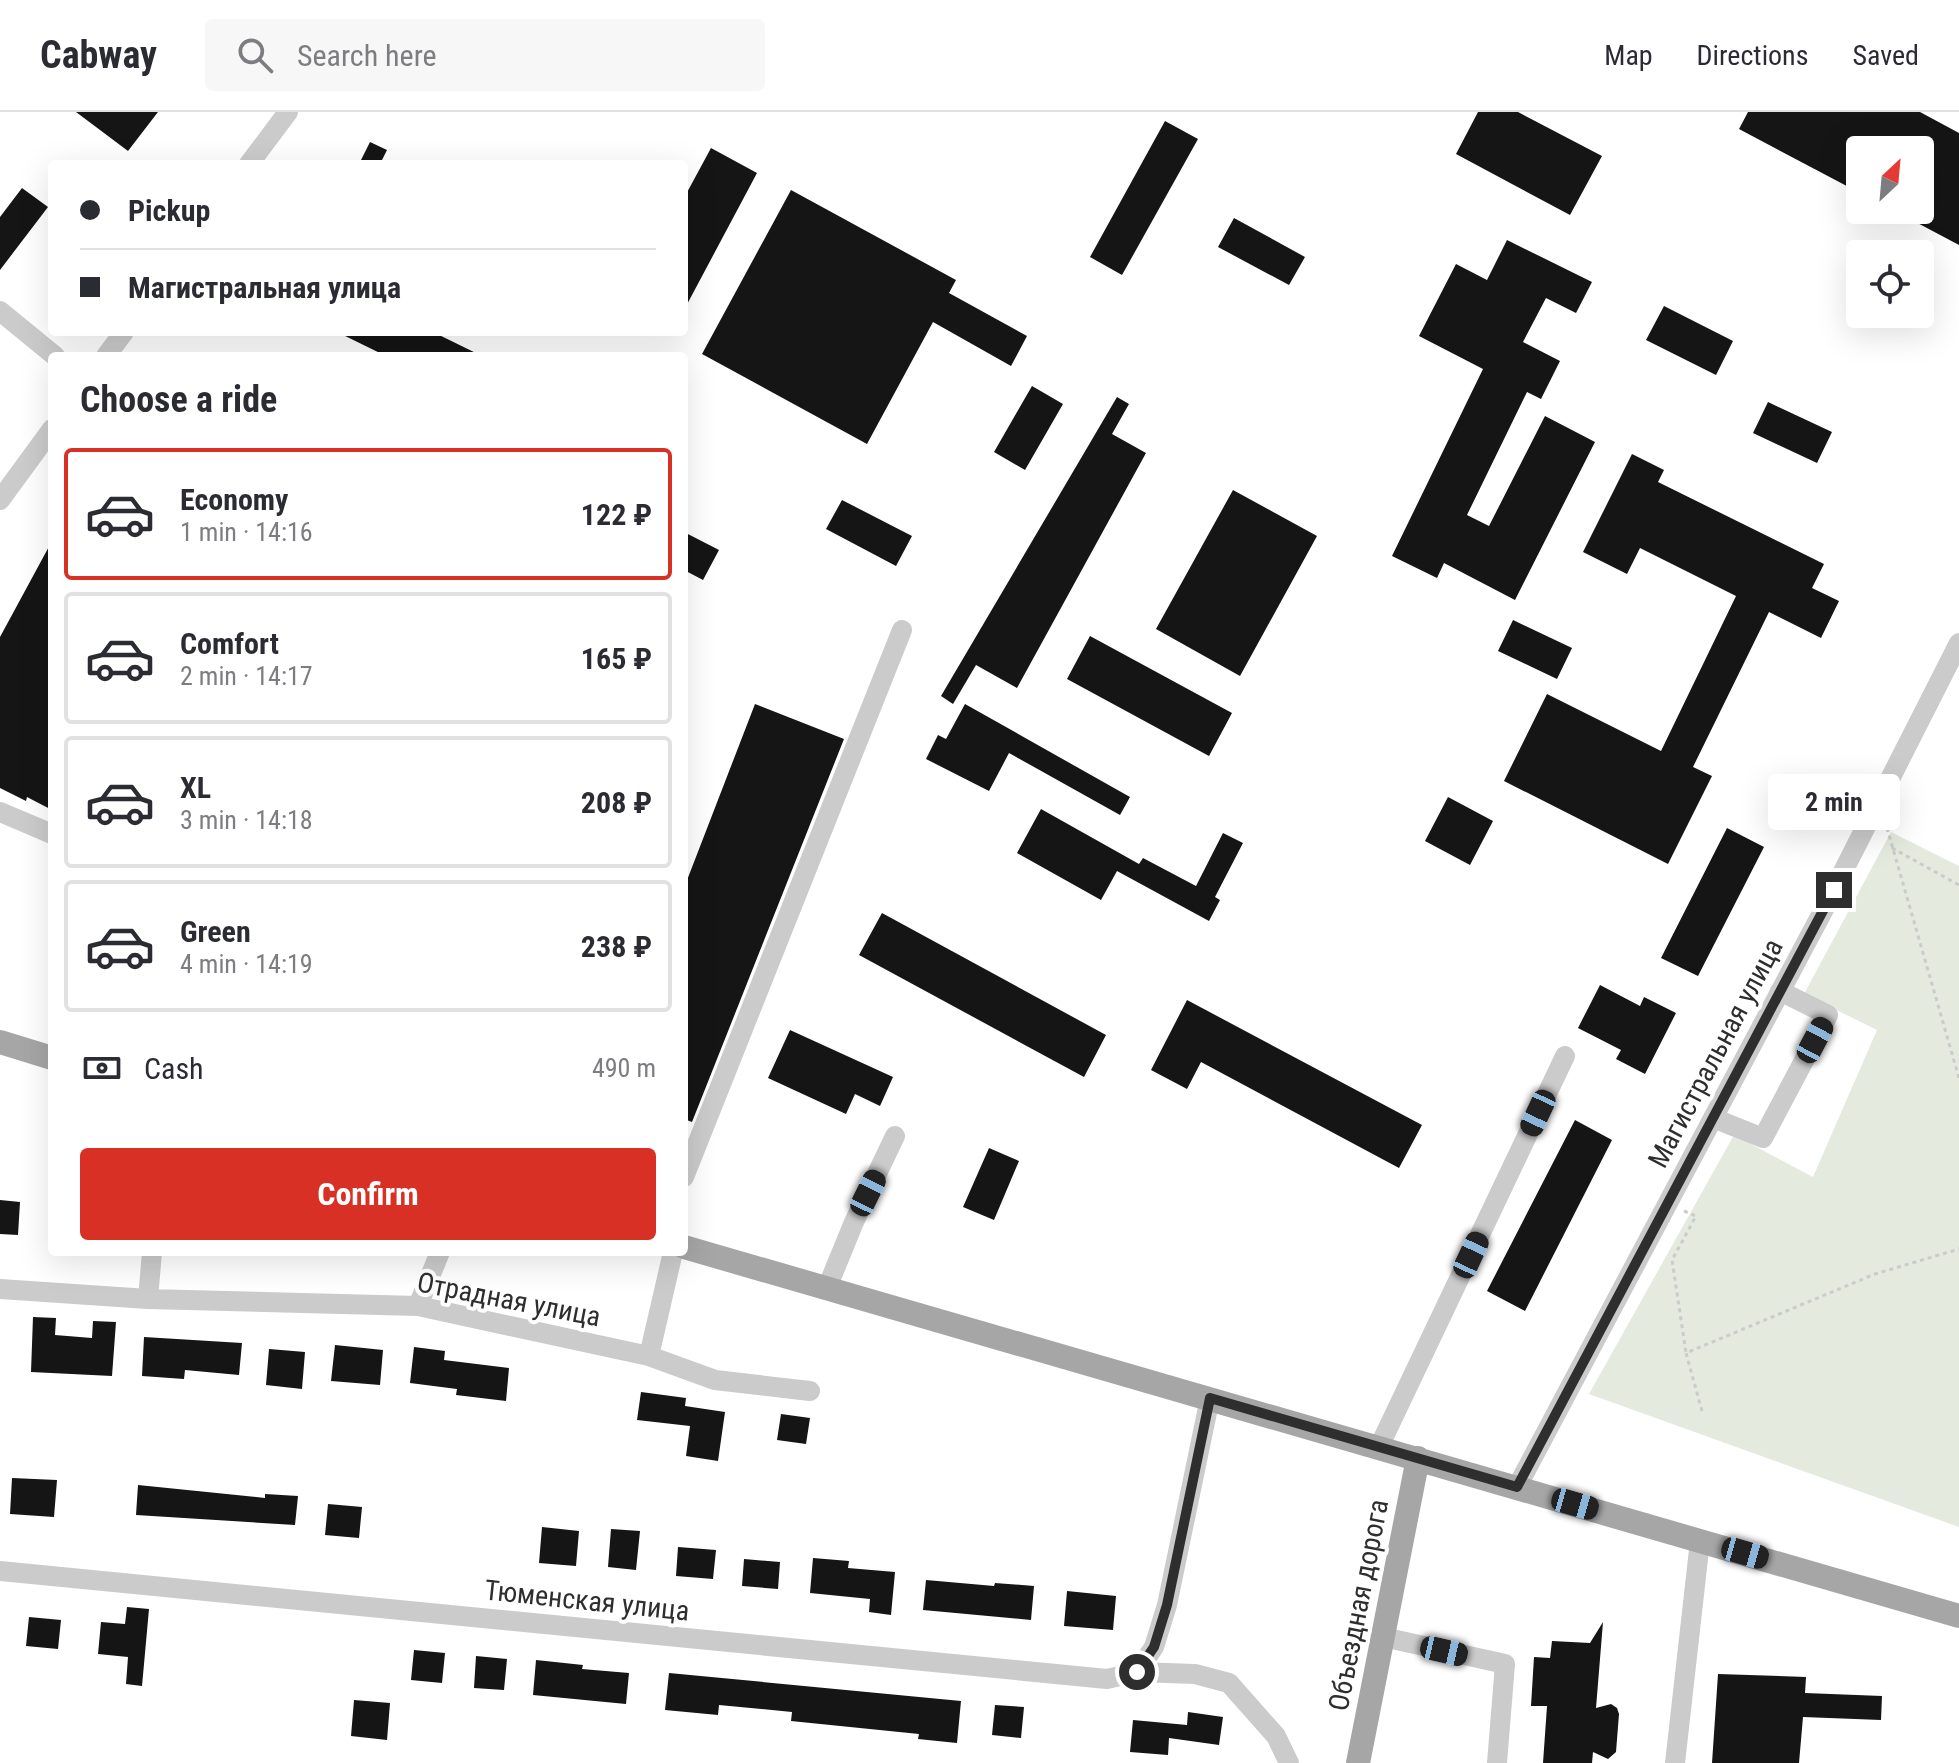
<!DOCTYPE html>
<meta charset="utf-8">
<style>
body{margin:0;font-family:"Roboto Condensed",sans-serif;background:#f7f7f7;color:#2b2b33;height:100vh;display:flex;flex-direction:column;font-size:30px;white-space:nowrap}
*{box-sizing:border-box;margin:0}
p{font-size:26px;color:#7c7c81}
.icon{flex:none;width:44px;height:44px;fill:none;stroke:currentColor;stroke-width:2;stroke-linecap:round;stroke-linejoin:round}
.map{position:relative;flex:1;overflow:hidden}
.sheet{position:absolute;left:48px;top:240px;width:640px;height:904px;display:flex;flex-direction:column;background:#fff;border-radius:8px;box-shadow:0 8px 32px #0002}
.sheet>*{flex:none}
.guide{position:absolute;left:48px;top:48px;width:640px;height:176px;border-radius:8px;box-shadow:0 8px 32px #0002;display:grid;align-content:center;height:176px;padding:0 32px;background:#fff}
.needle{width:52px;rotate:26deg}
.buttons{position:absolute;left:1846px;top:24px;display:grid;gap:16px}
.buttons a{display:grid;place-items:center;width:88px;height:88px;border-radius:8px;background:#fff;box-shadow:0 8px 32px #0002;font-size:40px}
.end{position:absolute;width:36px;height:36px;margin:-18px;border:10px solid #2e2e2e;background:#fff;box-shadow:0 0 0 4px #fff}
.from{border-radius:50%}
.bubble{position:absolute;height:56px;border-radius:8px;background:#fff;box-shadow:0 8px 32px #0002;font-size:26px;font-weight:700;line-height:56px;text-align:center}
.car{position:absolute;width:24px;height:48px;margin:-24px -12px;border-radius:10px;box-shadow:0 0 6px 2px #0007;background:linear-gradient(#222 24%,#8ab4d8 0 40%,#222 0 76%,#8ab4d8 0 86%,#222 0)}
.guide b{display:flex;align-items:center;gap:28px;height:76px;font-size:30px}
.guide b+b{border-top:2px solid #e1e1e2}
.guide i{width:20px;height:20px;background:#2b2b33}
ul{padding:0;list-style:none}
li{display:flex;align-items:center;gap:24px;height:132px;margin:0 16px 12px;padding:0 16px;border:4px solid #e1e1e2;border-radius:8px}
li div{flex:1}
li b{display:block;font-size:30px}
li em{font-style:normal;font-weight:700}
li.selected{border-color:#d93025}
li>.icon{width:72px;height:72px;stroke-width:1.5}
h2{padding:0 32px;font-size:36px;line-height:96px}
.pay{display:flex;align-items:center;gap:20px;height:88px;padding:0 32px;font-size:30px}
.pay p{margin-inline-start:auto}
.action{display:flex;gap:16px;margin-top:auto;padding:16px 32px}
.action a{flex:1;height:92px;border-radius:8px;background:#d93025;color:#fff;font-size:32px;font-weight:700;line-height:92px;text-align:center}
header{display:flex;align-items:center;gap:48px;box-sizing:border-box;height:112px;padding:0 40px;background:#fff;border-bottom:2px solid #e1e1e2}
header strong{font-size:38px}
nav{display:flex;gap:44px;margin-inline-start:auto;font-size:28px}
.search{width:560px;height:72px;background:#f7f7f7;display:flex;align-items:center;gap:20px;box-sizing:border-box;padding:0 28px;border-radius:8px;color:#7c7c81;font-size:30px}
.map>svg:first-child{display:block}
.green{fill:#e4eadd}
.building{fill:#151515}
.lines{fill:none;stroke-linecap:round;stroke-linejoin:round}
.path{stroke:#cbcbcb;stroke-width:3;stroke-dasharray:4 4;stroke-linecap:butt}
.minor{stroke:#cbcbcb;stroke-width:20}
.major{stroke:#a6a6a6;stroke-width:24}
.route{stroke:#2e2e2e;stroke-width:10}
.labels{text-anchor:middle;stroke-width:8;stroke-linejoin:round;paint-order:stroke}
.street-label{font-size:28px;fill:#2e2e2e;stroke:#fff}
</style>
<header>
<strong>Cabway</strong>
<div class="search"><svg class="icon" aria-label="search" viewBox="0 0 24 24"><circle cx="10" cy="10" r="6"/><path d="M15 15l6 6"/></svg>Search here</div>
<nav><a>Map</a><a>Directions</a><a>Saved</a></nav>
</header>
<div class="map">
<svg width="1959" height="1651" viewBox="0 0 1959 1651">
<rect width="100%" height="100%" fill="#fff"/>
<path class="green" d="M1891,720L1959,754V1415L1589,1282L1734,1023L1813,1065L1877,918L1804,882Z"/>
<path class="building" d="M76,0H158L128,39Z
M1478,0H1518L1602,44L1570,103L1456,42Z
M1748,0H1920L1959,21V133L1893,98H1920V38H1860V81L1739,17Z
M1165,9L1198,27L1122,163L1090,145Z
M370,30L387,38L380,52H359Z
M711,36L757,61L684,198V86Z
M22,76L48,95L0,158V105Z
M791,78L956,168L949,181L1027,224L1011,254L933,210L867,332L702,242Z
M1234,106L1305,145L1289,173L1218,135Z
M1507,128L1592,170L1576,201L1546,186L1523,230L1560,249L1541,287L1527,280L1467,403L1489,414L1545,304L1595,330L1515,488L1444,451L1437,466L1392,444L1483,257L1419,224L1456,152L1487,168Z
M1664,194L1733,229L1716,263L1646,228Z
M337,220H433L482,244H386Z
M1032,274L1063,292L1025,358L994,340Z
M1117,285L1129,292L1112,322L1146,341L1017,576L976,553L953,592L941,584Z
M1768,290L1832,320L1817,351L1753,321Z
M1632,342L1664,358L1658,370L1824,452L1812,476L1839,489L1821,526L1769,500L1693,655L1712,664L1668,752L1504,669L1547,582L1661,639L1736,484L1640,436L1627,462L1583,440Z
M1233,378L1317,424L1240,564L1156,517Z
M842,388L912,424L896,454L826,417Z
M684,420L719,438L703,468L684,458Z
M52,429V698L27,685L26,689L0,676V525Z
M1513,508L1572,536L1557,567L1498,539Z
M1090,524L1232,601L1209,644L1067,567Z
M755,592L844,627L692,1010L684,1007V776Z
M965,592L1130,685L1120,703L1009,641L989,679L926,647L938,623L946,627Z
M1448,685L1493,709L1470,753L1425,729Z
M1041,697L1139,752L1143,746L1196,774L1223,721L1243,731L1215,785L1220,788L1209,809L1117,759L1101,788L1017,741Z
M1727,716L1764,735L1698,864L1661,846Z
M882,801L1106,923L1084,965L859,843Z
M1600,873L1640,894L1644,885L1676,901L1645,962L1616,947L1621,938L1578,916Z
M1187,888L1422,1013L1399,1056L1201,950L1187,977L1151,958Z
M790,918L893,965L880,994L855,982L846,1002L768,966Z
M1575,1008L1612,1028L1525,1199L1487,1179Z
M989,1036L1019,1049L994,1108L963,1095Z
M0,1088L20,1090L18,1123L0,1122Z
M33,1205L56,1206L55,1223L92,1226L93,1209L116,1210L112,1264L31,1260Z
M144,1225L242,1231L239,1263L185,1258L184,1267L142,1264Z
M335,1233L383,1238L380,1273L331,1269Z
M414,1235L445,1239L444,1248L509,1256L506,1289L456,1283L457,1277L410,1271Z
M269,1237L305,1240L302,1277L266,1273Z
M641,1280L686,1286L685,1294L725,1300L718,1349L686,1344L690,1314L637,1308Z
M781,1302L810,1306L806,1332L777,1328Z
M12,1366L57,1368L54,1405L10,1402Z
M138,1373L265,1386V1382L298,1384L295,1413L136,1403Z
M328,1392L362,1395L359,1426L325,1423Z
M542,1415L579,1419L576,1454L539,1451Z
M611,1417L640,1419L636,1458L608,1455Z
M678,1435L716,1438L713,1467L676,1464Z
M813,1446L849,1449L848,1456L895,1460L891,1503L869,1500L870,1487L810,1481Z
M744,1447L780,1450L778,1477L742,1474Z
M926,1468L994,1474L995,1471L1034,1474L1031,1508L923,1498Z
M1067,1479L1116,1484L1113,1518L1064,1514Z
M127,1495L149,1497L142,1574L126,1572L128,1545L98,1542L101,1510L125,1512Z
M29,1505L61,1508L58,1537L26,1534Z
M1603,1510L1596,1596L1611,1592L1617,1596L1619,1602L1616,1640L1608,1647L1593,1640L1592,1651H1543L1547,1594H1531L1534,1545L1550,1546L1552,1529L1590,1531Z
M414,1538L445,1541L442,1571L411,1568Z
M476,1544L507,1547L504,1578L474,1576Z
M536,1548L583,1553L582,1557L629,1561L626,1592L533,1583Z
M669,1561L961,1589L957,1631L918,1627L919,1622L791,1609L792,1600L719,1593L718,1603L665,1598Z
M1718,1562L1806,1565L1805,1581L1882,1584L1881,1608L1803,1605L1799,1651H1712Z
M354,1588L390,1591L387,1628L351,1624Z
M995,1593L1024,1595L1021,1626L992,1623Z
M1188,1600L1223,1605L1219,1633L1169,1626L1168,1643L1130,1640L1133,1608L1187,1613Z"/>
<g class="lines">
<path class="path" d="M1887,716L1959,966
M1892,736L1959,773
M1684,1099L1696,1104L1672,1148L1686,1241
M1702,1299L1686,1241L1875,1162L1959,1137"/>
<path class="minor" d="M249,52L288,0
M0,199L55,244
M106,244L124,220
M0,388L52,317
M0,700L52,722
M1713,1006L1763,1026L1828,903L1780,879
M684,1065L902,518
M827,1176L854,1110L895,1024
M0,1177L148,1187L418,1194L649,1244L715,1268L810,1279
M148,1187L152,1140
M418,1194L440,1140
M649,1244L673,1140
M1379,1335L1565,944
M1517,1375L1822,801L1959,531
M0,1459L1107,1567L1137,1560L1154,1535L1167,1493L1210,1286
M1383,1525L1505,1552L1497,1651
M1137,1560L1195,1562L1229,1571L1276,1624L1289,1651
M1675,1651L1700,1429"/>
<path class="major" d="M0,930L52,946
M684,1135L1959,1504
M1358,1651L1418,1346"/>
</g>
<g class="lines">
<path class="route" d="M1137,1560L1154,1535L1167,1493L1210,1286L1517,1375L1834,778"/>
</g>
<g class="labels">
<g class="street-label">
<text transform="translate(1715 941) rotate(-62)" y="10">Магистральная улица</text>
<text transform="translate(509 1187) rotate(11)" y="10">Отрадная улица</text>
<text transform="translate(587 1488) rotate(6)" y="10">Тюменская улица</text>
<text transform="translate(1358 1493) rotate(-79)" y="10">Объездная дорога</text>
</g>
</g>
</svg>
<div class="buttons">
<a><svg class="needle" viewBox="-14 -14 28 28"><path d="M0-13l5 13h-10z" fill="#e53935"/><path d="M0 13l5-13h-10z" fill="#7c7c81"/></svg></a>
<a><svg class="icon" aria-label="locate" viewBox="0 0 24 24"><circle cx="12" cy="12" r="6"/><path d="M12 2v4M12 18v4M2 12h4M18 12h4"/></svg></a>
</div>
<i class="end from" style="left:1137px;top:1560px"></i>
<i class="end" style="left:1834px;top:778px"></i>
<div class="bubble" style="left:1768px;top:662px;width:132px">2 min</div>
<i class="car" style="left:1815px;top:928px;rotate:28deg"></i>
<i class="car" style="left:1538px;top:1001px;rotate:205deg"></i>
<i class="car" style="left:868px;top:1081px;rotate:26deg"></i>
<i class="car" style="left:1471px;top:1143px;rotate:25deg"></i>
<i class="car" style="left:1575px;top:1392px;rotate:106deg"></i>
<i class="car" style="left:1745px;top:1441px;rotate:106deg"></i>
<i class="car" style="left:1444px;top:1539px;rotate:103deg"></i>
<div class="guide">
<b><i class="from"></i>Pickup</b>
<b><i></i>Магистральная улица</b>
</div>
<section class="sheet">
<h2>Choose a ride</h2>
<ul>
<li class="selected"><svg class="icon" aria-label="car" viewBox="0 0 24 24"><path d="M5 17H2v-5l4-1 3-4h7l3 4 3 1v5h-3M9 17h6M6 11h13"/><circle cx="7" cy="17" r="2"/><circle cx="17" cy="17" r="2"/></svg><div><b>Economy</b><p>1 min · 14:16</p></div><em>122 ₽</em></li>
<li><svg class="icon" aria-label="car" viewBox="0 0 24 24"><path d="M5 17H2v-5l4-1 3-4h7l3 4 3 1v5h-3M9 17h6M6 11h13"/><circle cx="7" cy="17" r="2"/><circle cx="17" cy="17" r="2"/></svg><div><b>Comfort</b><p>2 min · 14:17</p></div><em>165 ₽</em></li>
<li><svg class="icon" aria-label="car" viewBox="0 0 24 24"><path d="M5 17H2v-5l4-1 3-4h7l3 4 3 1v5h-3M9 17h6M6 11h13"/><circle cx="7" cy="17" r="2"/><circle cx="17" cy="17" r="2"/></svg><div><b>XL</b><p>3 min · 14:18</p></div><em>208 ₽</em></li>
<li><svg class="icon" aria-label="car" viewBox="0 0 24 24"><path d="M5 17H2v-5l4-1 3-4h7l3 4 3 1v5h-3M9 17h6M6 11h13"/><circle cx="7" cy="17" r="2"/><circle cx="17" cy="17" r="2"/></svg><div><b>Green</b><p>4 min · 14:19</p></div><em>238 ₽</em></li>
</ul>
<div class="pay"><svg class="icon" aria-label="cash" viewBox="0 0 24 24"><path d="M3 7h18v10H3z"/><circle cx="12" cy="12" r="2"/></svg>Cash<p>490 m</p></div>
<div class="action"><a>Confirm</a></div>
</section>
</div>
